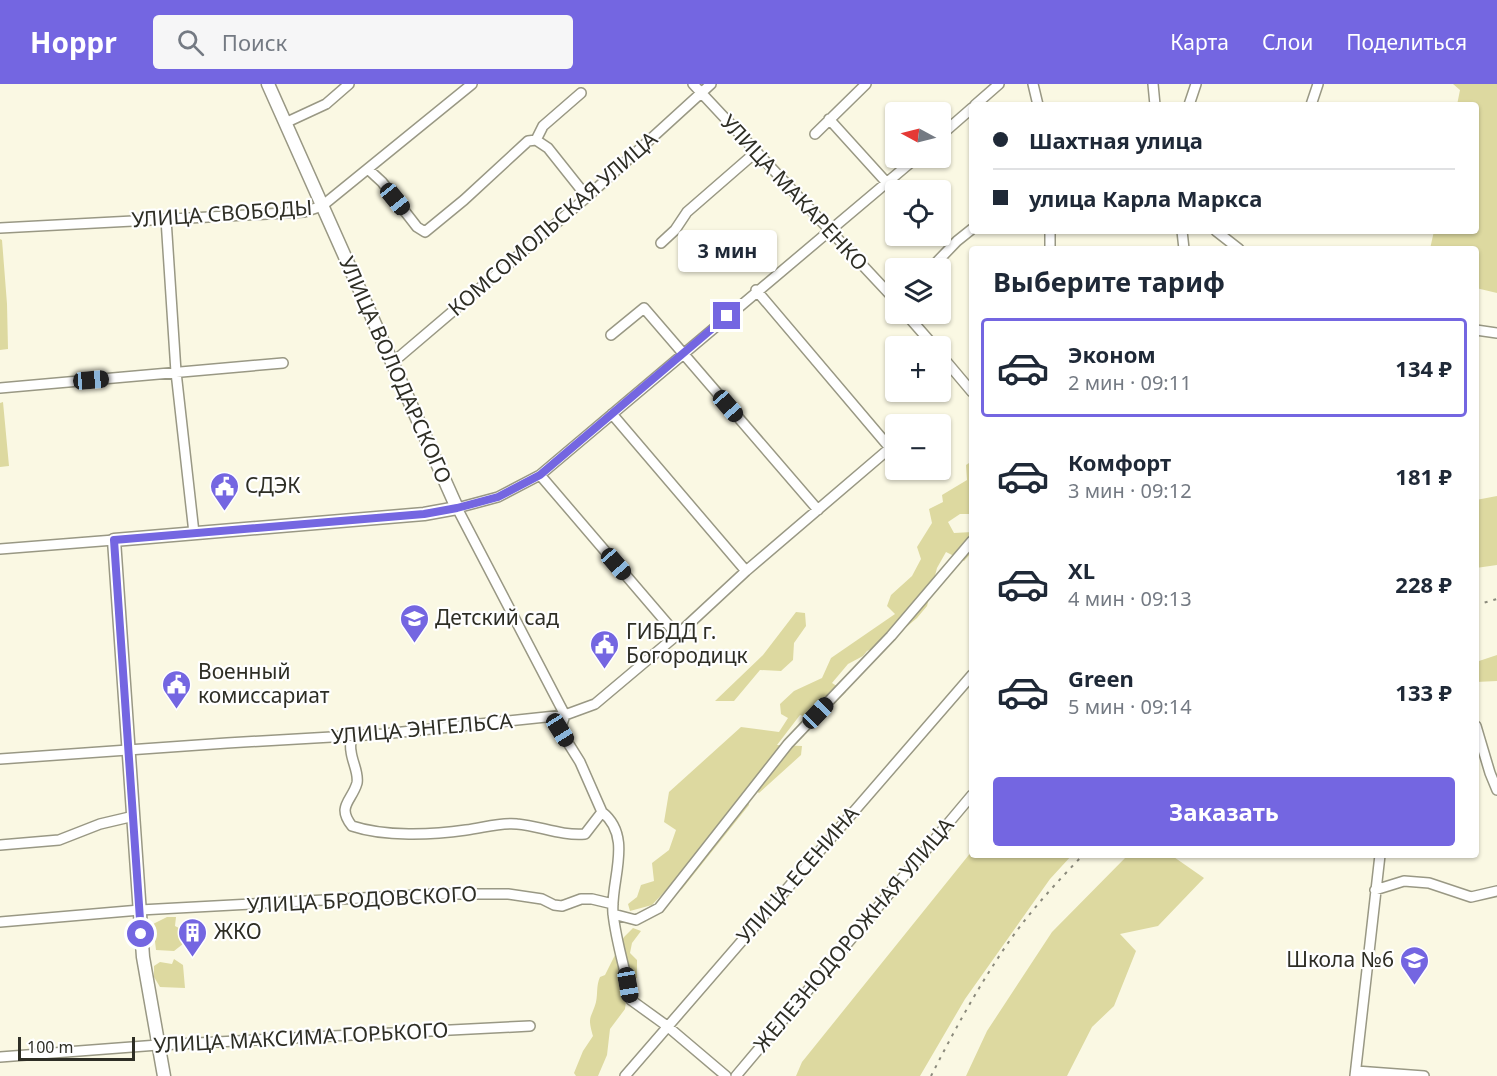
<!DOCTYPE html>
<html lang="ru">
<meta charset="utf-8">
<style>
body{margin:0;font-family:"Noto Sans",sans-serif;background:#f6f6f7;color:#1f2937;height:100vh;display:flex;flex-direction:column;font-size:22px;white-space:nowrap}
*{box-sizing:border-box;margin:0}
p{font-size:20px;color:#747a83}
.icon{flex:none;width:33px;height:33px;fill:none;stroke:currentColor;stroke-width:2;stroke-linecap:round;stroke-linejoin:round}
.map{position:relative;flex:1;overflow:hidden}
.sheet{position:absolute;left:969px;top:162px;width:510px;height:612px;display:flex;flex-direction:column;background:#fff;border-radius:6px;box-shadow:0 2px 4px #0004}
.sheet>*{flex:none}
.guide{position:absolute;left:969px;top:18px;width:510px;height:132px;border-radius:6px;box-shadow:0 2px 4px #0004;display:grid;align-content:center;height:132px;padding:0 24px;background:#fff}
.needle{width:39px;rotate:277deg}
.fabs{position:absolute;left:885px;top:18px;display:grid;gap:12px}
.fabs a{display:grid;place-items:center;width:66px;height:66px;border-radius:6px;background:#fff;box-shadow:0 2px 4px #0004;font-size:30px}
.scale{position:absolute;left:18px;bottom:15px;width:117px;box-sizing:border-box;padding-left:6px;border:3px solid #2e2e25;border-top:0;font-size:16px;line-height:21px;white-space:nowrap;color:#2e2e25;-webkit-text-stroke:4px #fff;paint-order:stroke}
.end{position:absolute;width:27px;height:27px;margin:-14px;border:8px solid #7466e1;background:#fff;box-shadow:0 0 0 3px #fff}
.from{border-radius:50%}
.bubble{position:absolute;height:42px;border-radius:6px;background:#fff;box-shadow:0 2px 4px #0004;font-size:20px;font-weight:700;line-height:42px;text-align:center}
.car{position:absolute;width:18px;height:36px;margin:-18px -9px;border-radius:8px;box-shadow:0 0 4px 2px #0007;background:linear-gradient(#222 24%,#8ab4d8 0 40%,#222 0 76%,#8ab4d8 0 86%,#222 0)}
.guide b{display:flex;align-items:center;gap:21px;height:57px;font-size:22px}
.guide b+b{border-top:2px solid #e0e1e3}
.guide i{width:15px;height:15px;background:#1f2937}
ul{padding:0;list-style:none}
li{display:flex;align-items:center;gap:18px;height:99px;margin:0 12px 9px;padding:0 12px;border:3px solid transparent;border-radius:6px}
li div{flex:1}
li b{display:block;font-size:22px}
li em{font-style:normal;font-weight:700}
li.selected{border-color:#7466e1}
li>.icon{width:54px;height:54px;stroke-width:1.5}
h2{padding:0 24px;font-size:27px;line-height:72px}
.cta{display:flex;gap:12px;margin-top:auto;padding:12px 24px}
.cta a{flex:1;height:69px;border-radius:6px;background:#7466e1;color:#fff;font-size:24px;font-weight:700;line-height:69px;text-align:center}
header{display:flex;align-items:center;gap:36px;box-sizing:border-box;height:84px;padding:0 30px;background:#7466e1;color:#fff}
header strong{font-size:28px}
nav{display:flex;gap:33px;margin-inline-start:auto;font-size:21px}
.search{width:420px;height:54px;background:#f6f6f7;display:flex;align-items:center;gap:15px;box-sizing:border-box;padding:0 21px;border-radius:6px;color:#747a83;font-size:22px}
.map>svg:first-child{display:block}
.green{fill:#ddd9a0}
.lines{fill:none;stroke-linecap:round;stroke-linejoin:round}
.minor-casing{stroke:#999884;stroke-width:12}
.major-casing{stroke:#999884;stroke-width:15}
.minor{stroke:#fff;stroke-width:9}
.major{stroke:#fff;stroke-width:12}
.rail{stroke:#8b8a7c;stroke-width:2;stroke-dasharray:3 6;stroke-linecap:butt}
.route{stroke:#7466e1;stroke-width:8}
.labels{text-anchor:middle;stroke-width:4.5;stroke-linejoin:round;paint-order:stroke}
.street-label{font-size:21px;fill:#2e2e25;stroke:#fff}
.poi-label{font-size:21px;fill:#2e2e25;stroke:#fff;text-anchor:start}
</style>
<header>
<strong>Hoppr</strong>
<div class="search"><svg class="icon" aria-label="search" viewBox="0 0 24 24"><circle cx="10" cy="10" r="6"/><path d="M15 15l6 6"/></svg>Поиск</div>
<nav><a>Карта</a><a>Слои</a><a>Поделиться</a></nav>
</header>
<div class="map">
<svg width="1497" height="992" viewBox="0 0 1497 992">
<rect width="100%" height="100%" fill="#faf8e3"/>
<path class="green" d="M1453,0H1497V209L1476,204V165H1430L1434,147H1476V21H1457L1460,6Z
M0,155L2,156L7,220L8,265L0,266Z
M3,318L9,382L0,383V319Z
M972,377V430H960L948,438L954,449L972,448V468L964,477L946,468L937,484L927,522L917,534L891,556L867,567L863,572L848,580L832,599L846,608L816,636L800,631L777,661L802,662L801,671L759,709L748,702L749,721L682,805L672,812L666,806L652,821L630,827L628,820L637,813L641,801L654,797L652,779L669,766L676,746L664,738L669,708L741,643L779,648L788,634L781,630L780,620L794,607L822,594L831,574L895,530L887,522L891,511L912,492L921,475L917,463L932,439L929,425L943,418L942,411L967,396L966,381Z
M1497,412V481L1476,484V416Z
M796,528L805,529L806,542L794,559L793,576L781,587L760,586L734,617H715L763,571Z
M1497,571V597L1476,598V578Z
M972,767V771H1072L1050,795L965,915L920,992H796L802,978Z
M1128,771H1171L1204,794L1158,842L1120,850L1136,867L1114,922L1092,943L1067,992H966L987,947L1052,848Z
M167,833H176L175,842L181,845L183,860L174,867L156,866L153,840Z
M633,844L641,847L632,859L630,869L637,876V894H620V904L626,917L625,925L610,945L607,971L598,992H576L574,989L583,967L593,952C587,931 591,936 596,918C598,909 596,902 600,893L605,891L624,853Z
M174,875L183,881L185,904L160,903L154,893V882L160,878L172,880Z"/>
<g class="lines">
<defs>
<path id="minor" d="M693,0L896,217
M1033,0L1038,21
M1153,0L1155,21
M975,21L999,0
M1189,21L1196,0
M1311,21L1318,0
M829,35L887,99
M285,39L326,20L349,0
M815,50L866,0
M940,52L972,24
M536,56L548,64L587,113
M369,86L382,98L417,143L425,148L464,116L528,57L536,56L543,42L581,9
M166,135L176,288L194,449
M0,144L304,128L322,122L472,0
M1050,147V165
M1182,147L1184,165
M1216,147L1239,165
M661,159L675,146L687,128L756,68
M931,184L957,157L972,145
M906,230L934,262
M1476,246L1497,249
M611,251L644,224L818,426
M940,270L972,308
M392,279L587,113L711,0
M0,304L283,279
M612,330L746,487
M540,391L677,551
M0,465L114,456
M1476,642L1490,689L1497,706
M351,653C351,657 350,663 351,667C352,678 359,689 357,699C352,717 336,722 352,742C385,753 432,751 466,746C483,744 500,738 517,740C540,742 561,752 585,750L602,728
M0,675L227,659L383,650L565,631L595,620L677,551L746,487L890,364L756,206
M0,761L59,756L100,740L134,732
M1375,806L1404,797L1429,799L1471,813L1497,807
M613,830L636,836L659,824L788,660L891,552L972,457
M0,838L140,826L436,810H508L542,815L554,821L562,822L581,815H592L613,820
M0,973L158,961L530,942
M1356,987L1424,992
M625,992L972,591
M726,992L667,942L631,916C626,887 616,859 613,829C610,797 634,753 602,728L580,678L560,646L565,631L457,424L498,413L540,391L916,74
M736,992L972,711
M1355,992L1380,771"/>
<path id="major" d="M164,992L143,873L114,456L424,430L457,424L268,0"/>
</defs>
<use href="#minor" class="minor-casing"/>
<use href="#major" class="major-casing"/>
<use href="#minor" class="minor"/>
<use href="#major" class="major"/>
<path class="rail" d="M1476,521L1497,515
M931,992C952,951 974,910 1000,871C1023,835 1053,802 1083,771"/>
</g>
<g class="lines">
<path class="route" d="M141,850L114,456L424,430L457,424L498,413L540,391L727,232"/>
</g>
<defs>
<symbol id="civic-pin" viewBox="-11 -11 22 30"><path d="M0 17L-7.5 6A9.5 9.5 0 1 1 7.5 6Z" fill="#7466e1" stroke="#fff"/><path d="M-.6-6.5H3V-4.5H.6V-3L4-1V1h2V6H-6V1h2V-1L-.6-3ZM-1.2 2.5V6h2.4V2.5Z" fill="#fff"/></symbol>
<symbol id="school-pin" viewBox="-11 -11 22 30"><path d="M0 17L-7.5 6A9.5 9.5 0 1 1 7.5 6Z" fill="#7466e1" stroke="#fff"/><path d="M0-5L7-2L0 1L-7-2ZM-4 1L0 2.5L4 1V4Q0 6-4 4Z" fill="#fff"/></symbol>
<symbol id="building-pin" viewBox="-11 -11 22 30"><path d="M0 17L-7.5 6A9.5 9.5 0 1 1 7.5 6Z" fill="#7466e1" stroke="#fff"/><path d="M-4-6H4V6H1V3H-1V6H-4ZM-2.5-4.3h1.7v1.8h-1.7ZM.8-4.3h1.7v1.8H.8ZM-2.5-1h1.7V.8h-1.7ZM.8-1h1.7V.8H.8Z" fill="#fff"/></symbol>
</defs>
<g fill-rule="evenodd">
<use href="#civic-pin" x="208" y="386" width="33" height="45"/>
<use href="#school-pin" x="398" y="518" width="33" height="45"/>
<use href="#civic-pin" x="588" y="544" width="33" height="45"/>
<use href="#civic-pin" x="160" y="584" width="33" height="45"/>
<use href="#building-pin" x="176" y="832" width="33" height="45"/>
<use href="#school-pin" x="1398" y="860" width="33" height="45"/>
</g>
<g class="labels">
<g class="street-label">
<text transform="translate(794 109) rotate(47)" y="7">УЛИЦА МАКАРЕНКО</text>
<text transform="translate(222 130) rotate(-4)" y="7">УЛИЦА СВОБОДЫ</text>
<text transform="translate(553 140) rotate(-41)" y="7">КОМСОМОЛЬСКАЯ УЛИЦА</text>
<text transform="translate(395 286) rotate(66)" y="7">УЛИЦА ВОЛОДАРСКОГО</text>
<text transform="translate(422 645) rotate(-5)" y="7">УЛИЦА ЭНГЕЛЬСА</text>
<text transform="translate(798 791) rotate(-49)" y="7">УЛИЦА ЕСЕНИНА</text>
<text transform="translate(362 816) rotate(-3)" y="7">УЛИЦА БРОДОВСКОГО</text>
<text transform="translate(854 851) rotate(-50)" y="7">ЖЕЛЕЗНОДОРОЖНАЯ УЛИЦА</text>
<text transform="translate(301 954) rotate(-3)" y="7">УЛИЦА МАКСИМА ГОРЬКОГО</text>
</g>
<g class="poi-label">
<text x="245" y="409">СДЭК</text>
<text x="435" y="541">Детский сад</text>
<text x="626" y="555">ГИБДД г.<tspan x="626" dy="24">Богородицк</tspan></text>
<text x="198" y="595">Военный<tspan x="198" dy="24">комиссариат</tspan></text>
<text x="214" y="855">ЖКО</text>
<text x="1394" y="883" text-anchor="end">Школа №6</text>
</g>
</g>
</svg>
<div class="fabs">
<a><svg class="needle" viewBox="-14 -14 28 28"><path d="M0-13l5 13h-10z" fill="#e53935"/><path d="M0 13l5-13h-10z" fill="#747a83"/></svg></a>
<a><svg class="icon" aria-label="locate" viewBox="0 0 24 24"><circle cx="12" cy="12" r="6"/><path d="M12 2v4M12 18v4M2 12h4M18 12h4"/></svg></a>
<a><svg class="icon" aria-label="layers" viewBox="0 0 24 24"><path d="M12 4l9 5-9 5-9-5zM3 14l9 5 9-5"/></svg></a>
<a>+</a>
<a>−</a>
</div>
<div class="scale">100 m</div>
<i class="end from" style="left:141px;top:850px"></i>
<i class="end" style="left:727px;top:232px"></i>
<div class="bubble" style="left:678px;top:146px;width:99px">3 мин</div>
<i class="car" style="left:395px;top:115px;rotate:141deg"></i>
<i class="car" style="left:91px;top:296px;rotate:85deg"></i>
<i class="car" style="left:728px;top:322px;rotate:139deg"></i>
<i class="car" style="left:616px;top:480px;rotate:139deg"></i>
<i class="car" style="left:818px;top:629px;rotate:44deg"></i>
<i class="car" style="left:560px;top:646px;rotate:148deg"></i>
<i class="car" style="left:628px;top:901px;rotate:170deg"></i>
<div class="guide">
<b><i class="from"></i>Шахтная улица</b>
<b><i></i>улица Карла Маркса</b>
</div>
<section class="sheet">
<h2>Выберите тариф</h2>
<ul>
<li class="selected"><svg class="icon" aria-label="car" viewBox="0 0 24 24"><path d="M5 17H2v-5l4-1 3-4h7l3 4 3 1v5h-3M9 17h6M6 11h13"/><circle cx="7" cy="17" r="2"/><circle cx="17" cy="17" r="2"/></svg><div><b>Эконом</b><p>2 мин · 09:11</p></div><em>134 ₽</em></li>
<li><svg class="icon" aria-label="car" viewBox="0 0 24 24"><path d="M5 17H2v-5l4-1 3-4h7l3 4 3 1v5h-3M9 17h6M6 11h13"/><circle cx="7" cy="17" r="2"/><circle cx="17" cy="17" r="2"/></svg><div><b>Комфорт</b><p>3 мин · 09:12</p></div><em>181 ₽</em></li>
<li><svg class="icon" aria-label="car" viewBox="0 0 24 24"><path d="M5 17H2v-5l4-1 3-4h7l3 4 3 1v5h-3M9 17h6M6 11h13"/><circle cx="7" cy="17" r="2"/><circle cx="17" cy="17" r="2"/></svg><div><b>XL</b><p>4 мин · 09:13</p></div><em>228 ₽</em></li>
<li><svg class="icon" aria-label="car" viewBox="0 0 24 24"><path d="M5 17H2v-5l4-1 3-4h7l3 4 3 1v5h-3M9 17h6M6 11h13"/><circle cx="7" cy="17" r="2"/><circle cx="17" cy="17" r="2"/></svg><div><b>Green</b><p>5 мин · 09:14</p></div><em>133 ₽</em></li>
</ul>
<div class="cta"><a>Заказать</a></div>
</section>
</div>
